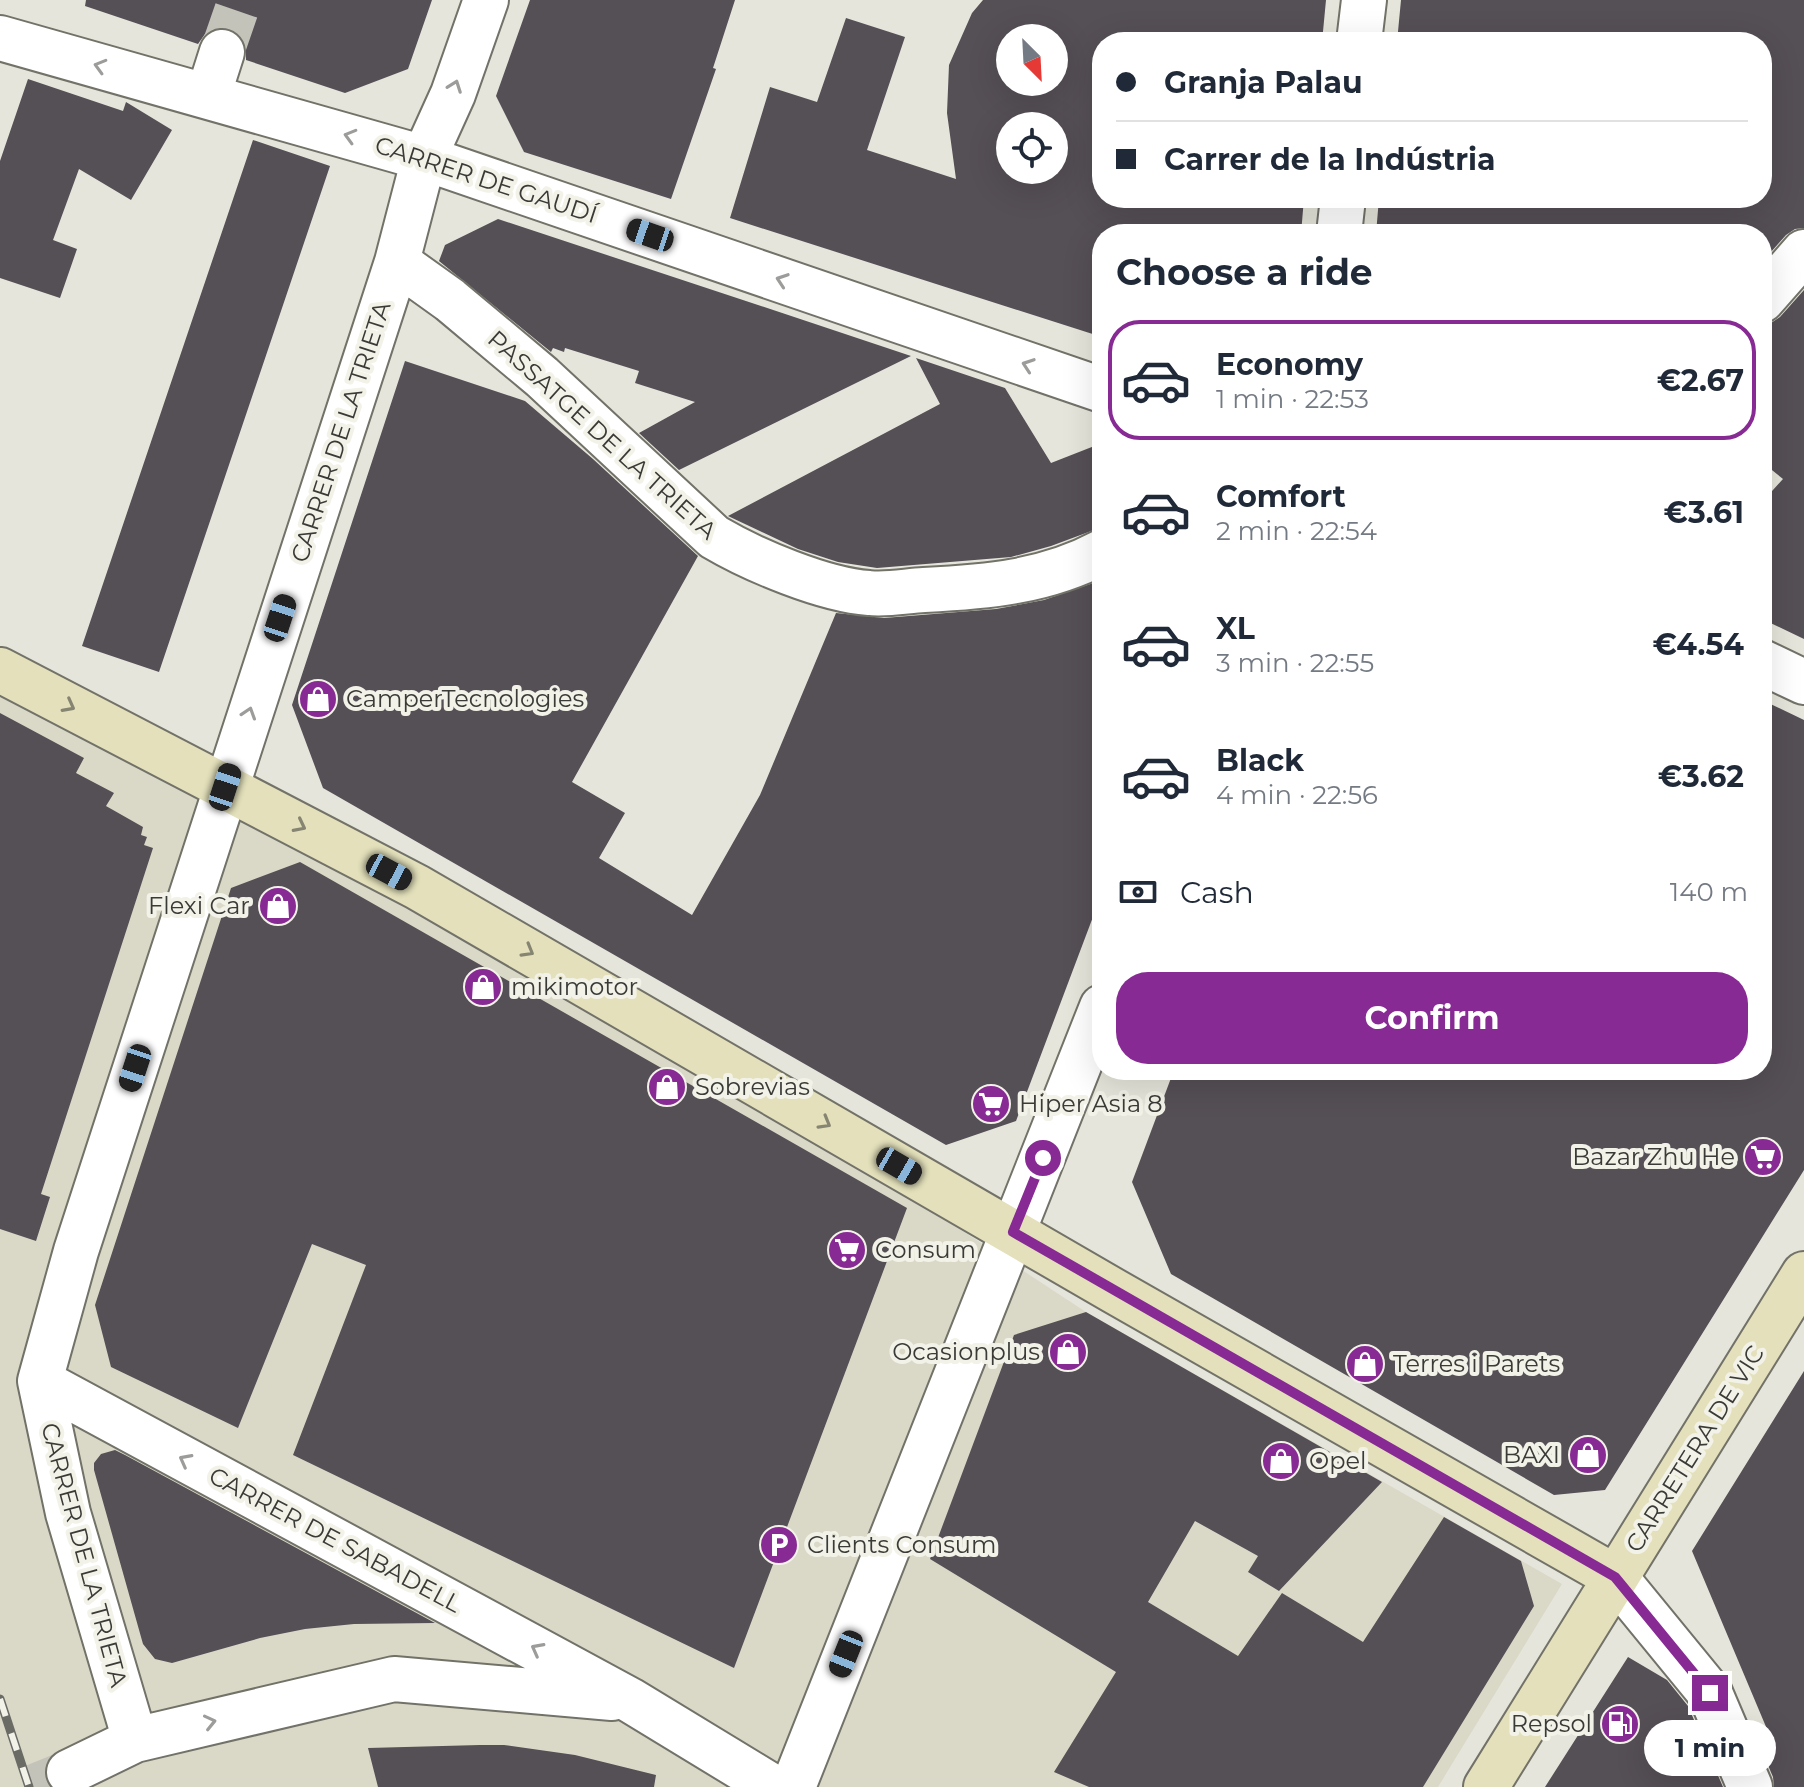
<!DOCTYPE html>
<meta charset="utf-8">
<style>
body{margin:0;font-family:Montserrat,sans-serif;background:#f2f2f3;color:#1f2937;height:100vh;display:flex;flex-direction:column;font-size:30px;white-space:nowrap}
*{box-sizing:border-box;margin:0}
p{font-size:26px;color:#747a83}
.icon{flex:none;width:44px;height:44px;fill:none;stroke:currentColor;stroke-width:2;stroke-linecap:round;stroke-linejoin:round}
.map{position:relative;flex:1;overflow:hidden}
.details{position:absolute;left:1092px;top:224px;width:680px;height:856px;display:flex;flex-direction:column;background:#fff;border-radius:32px;box-shadow:0 8px 32px #0002}
.details>*{flex:none}
.guide{position:absolute;left:1092px;top:32px;width:680px;height:176px;border-radius:32px;box-shadow:0 8px 32px #0002;display:grid;align-content:center;height:176px;padding:0 24px;background:#fff}
.needle{width:52px;rotate:156deg}
.tools{position:absolute;left:996px;top:24px;display:grid;gap:16px}
.tools a{display:grid;place-items:center;width:72px;height:72px;border-radius:50%;background:#fff;box-shadow:0 8px 32px #0002;font-size:40px}
.end{position:absolute;width:36px;height:36px;margin:-18px;border:10px solid #872a94;background:#fff;box-shadow:0 0 0 4px #fff}
.from{border-radius:50%}
.bubble{position:absolute;height:56px;border-radius:28px;background:#fff;box-shadow:0 8px 32px #0002;font-size:26px;font-weight:700;line-height:56px;text-align:center}
.car{position:absolute;width:24px;height:48px;margin:-24px -12px;border-radius:10px;box-shadow:0 0 6px 2px #0007;background:linear-gradient(#222 24%,#8ab4d8 0 40%,#222 0 76%,#8ab4d8 0 86%,#222 0)}
.guide b{display:flex;align-items:center;gap:28px;height:76px;font-size:30px}
.guide b+b{border-top:2px solid #e0e1e3}
.guide i{width:20px;height:20px;background:#1f2937}
ul{padding:0;list-style:none}
li{display:flex;align-items:center;gap:24px;height:120px;margin:0 16px 12px;padding:0 8px;border:4px solid transparent;border-radius:32px}
li div{flex:1}
li b{display:block;font-size:30px}
li em{font-style:normal;font-weight:700}
li.selected{border-color:#872a94}
li>.icon{width:72px;height:72px;stroke-width:1.5}
h2{padding:0 24px;font-size:36px;line-height:96px}
.pay{display:flex;align-items:center;gap:20px;height:88px;padding:0 24px;font-size:30px}
.pay p{margin-inline-start:auto}
.action{display:flex;gap:16px;margin-top:auto;padding:16px 24px}
.action a{flex:1;height:92px;border-radius:32px;background:#872a94;color:#fff;font-size:32px;font-weight:700;line-height:92px;text-align:center}
.map>svg:first-child{display:block}
.built{fill:#dad9c8}
.building{fill:#554f56;fill-rule:evenodd}
.lines{fill:none;stroke-linecap:round;stroke-linejoin:round}
.street-tunnel{stroke:#c3c3ba;stroke-width:44;stroke-dasharray:44 22;stroke-linecap:butt}
.street-casing{stroke:#727269;stroke-width:48}
.secondary-casing{stroke:#727269;stroke-width:48}
.street{stroke:#fff;stroke-width:44}
.secondary{stroke:#e3e0bb;stroke-width:44}
.rail-casing{stroke:#6b6b66;stroke-width:9}
.rail{stroke:#f2f2e8;stroke-width:6;stroke-dasharray:18;stroke-linecap:butt}
.oneway{stroke:#9c9c9a}
.oneway2{stroke:#868572}
.route{stroke:#872a94;stroke-width:10}
.labels{text-anchor:middle;stroke-width:8;stroke-linejoin:round;paint-order:stroke}
.street-label{font-size:24px;fill:#3a3a36;stroke:#f2f2e8}
.poi-label{font-size:24px;fill:#3a3a36;stroke:#f2f2e8;text-anchor:start}
</style>
<div class="map">
<svg width="1804" height="1787" viewBox="0 0 1804 1787">
<rect width="100%" height="100%" fill="#e5e5db"/>
<path class="built" d="M0,684L771,1105L1086,1312L1562,1584L1438,1787H0Z"/>
<path class="building" d="M86,0H432L408,69L345,93L246,60V46L241,36L230,28H216L205,34L198,44L85,6Z
M530,0H735L713,68L716,69L671,199L524,152L496,96Z
M983,0H1326L1322,42H1102V198H1304L1301,234H1102V337L730,218L770,87L817,102L846,18L905,37L867,150L956,179L947,113L949,65L972,13ZM1010,38H1054V82H1010ZM1010,126H1054V170H1010Z
M1401,0H1804V228L1795,229L1786,235L1762,262V234H1376L1379,198H1762V42H1397Z
M28,79L123,111L126,102L172,130L131,200L79,169L53,240L77,249L60,298L0,278V161Z
M253,140L330,166L159,672L82,646Z
M498,219L758,305L911,356L679,470L639,433L695,402L635,383L639,371L565,348L564,352L553,348L551,352L439,261L445,245Z
M1804,290V639L1762,619V502L1783,479L1762,462V324L1771,323L1780,317Z
M916,358L1005,388L1051,463L1102,443V527L1051,546L1011,557L877,568L838,562L798,549L728,516L940,404Z
M405,361L525,401L593,459L698,556L572,782L625,813L599,858L692,915L760,795L836,613L884,618L996,609L1044,600L1102,580V893L1016,1121L946,1145L323,788L292,705Z
M1762,700L1804,720V1170L1605,1490L1554,1495L1171,1274L1132,1182L1174,1070H1762Z
M0,713L84,758L76,773L114,793L106,806L143,827L141,835L147,837L144,845L153,848L41,1194L50,1197L36,1241L0,1229Z
M300,862L907,1208L734,1668L293,1455L366,1265L312,1244L238,1428L111,1367L95,1305L231,888Z
M1086,1312L1382,1482L1279,1591L1248,1572L1258,1556L1195,1521L1148,1602L1238,1656L1282,1593L1363,1642L1444,1517L1521,1561L1534,1606L1423,1787H1089L1054,1772L1116,1672L930,1559L1014,1335Z
M1804,1371V1787H1774L1773,1777L1753,1730L1772,1741L1692,1551Z
M115,1450L125,1455L435,1623L354,1624L305,1629L260,1638L172,1663L155,1659L143,1644L94,1470V1463L101,1454Z
M1628,1657L1667,1680L1688,1706L1723,1787H1545Z
M480,1745H504L575,1755L656,1775L654,1787H378L368,1748Z"/>
<g class="lines">
<path class="street-tunnel" d="M222,52L240,0
M32,1787L69,1772"/>
<defs>
<path id="street" d="M0,38L424,158L1102,390
M1359,42L1364,0
M208,96L222,52
M1339,234L1343,198
M397,262L450,300L542,377L714,537C753,560 824,590 869,593C887,595 906,591 924,590C986,587 1046,582 1102,552
M1762,300L1804,252
M1762,662L1804,682
M40,1381L630,1700L773,1787
M1615,1577L1710,1693L1750,1787
M135,1740L68,1513L40,1381L76,1251L397,262L424,158L453,94L486,0
M69,1772L135,1740L394,1679L612,1698
M793,1787L1102,1007"/>
<path id="secondary" d="M0,670L417,887L1114,1291L1615,1577
M1486,1787L1804,1274"/>
</defs>
<use href="#street" class="street-casing"/>
<use href="#secondary" class="secondary-casing"/>
<use href="#street" class="street"/>
<use href="#secondary" class="secondary"/>
<defs>
<path id="rail" d="M0,1699L29,1787"/>
</defs>
<use href="#rail" class="rail-casing"/>
<use href="#rail" class="rail"/>
</g>
<defs><path id="oneway-chevron" d="M-2-3.5L2.5 0L-2 3.5" fill="none" stroke-width="1.6" stroke-linecap="round" stroke-linejoin="round" transform="scale(2)"/></defs>
<g class="oneway">
<use href="#oneway-chevron" transform="translate(100 66) rotate(-164)"/>
<use href="#oneway-chevron" transform="translate(455 86) rotate(-70)"/>
<use href="#oneway-chevron" transform="translate(350 136) rotate(-164)"/>
<use href="#oneway-chevron" transform="translate(782 280) rotate(-161)"/>
<use href="#oneway-chevron" transform="translate(1028 365) rotate(-161)"/>
<use href="#oneway-chevron" transform="translate(249 713) rotate(-72)"/>
<use href="#oneway-chevron" transform="translate(185 1460) rotate(-152)"/>
<use href="#oneway-chevron" transform="translate(537 1649) rotate(-152)"/>
<use href="#oneway-chevron" transform="translate(210 1722) rotate(-13)"/>
</g>
<g class="oneway2">
<use href="#oneway-chevron" transform="translate(69 706) rotate(28)"/>
<use href="#oneway-chevron" transform="translate(300 826) rotate(27)"/>
<use href="#oneway-chevron" transform="translate(528 951) rotate(30)"/>
<use href="#oneway-chevron" transform="translate(825 1123) rotate(30)"/>
</g>
<g class="lines">
<path class="route" d="M1043,1158L1013,1232L1615,1577L1710,1693"/>
</g>
<defs>
<symbol id="shop-disc" viewBox="-11 -11 22 22"><circle r="9.5" fill="#872a94" stroke="#f2f2e8"/><path d="M-5-2.5h2.3a2.7 3.5 0 0 1 5.4 0H5L5.5 6h-11ZM-1.5-2.5h3a1.5 2.3 0 0 0-3 0Z" fill="#fff"/></symbol>
<symbol id="supermarket-disc" viewBox="-11 -11 22 22"><circle r="9.5" fill="#872a94" stroke="#f2f2e8"/><path d="M-6-5.5h2.5l.6 2H6L4.5 2H-2.5L-4.4-4H-6ZM-1.5 3.2a1.3 1.3 0 1 0 .1 0ZM3 3.2a1.3 1.3 0 1 0 .1 0Z" fill="#fff"/></symbol>
<symbol id="parking-disc" viewBox="-11 -11 22 22"><circle r="9.5" fill="#872a94" stroke="#f2f2e8"/><path d="M-3.5-5.5H1a3.5 3.5 0 0 1 0 7H-1V5.5H-3.5ZM-1-3.4V-.6H.8a1.4 1.4 0 0 0 0-2.8Z" fill="#fff"/></symbol>
<symbol id="fuel-disc" viewBox="-11 -11 22 22"><circle r="9.5" fill="#872a94" stroke="#f2f2e8"/><path d="M-5.5-6h7V0h2V4h1.3V-2.5L3-4.5l.8-.8L6-3V5H2.5V1h-1V6h-7ZM-4.2-4.7v3.2H.2V-4.7Z" fill="#fff"/></symbol>
</defs>
<g fill-rule="evenodd">
<use href="#shop-disc" x="296" y="677" width="44" height="44"/>
<use href="#shop-disc" x="256" y="884" width="44" height="44"/>
<use href="#shop-disc" x="461" y="965" width="44" height="44"/>
<use href="#shop-disc" x="645" y="1065" width="44" height="44"/>
<use href="#supermarket-disc" x="969" y="1082" width="44" height="44"/>
<use href="#supermarket-disc" x="1741" y="1135" width="44" height="44"/>
<use href="#supermarket-disc" x="825" y="1228" width="44" height="44"/>
<use href="#shop-disc" x="1046" y="1330" width="44" height="44"/>
<use href="#shop-disc" x="1343" y="1342" width="44" height="44"/>
<use href="#shop-disc" x="1566" y="1433" width="44" height="44"/>
<use href="#shop-disc" x="1259" y="1439" width="44" height="44"/>
<use href="#parking-disc" x="757" y="1523" width="44" height="44"/>
<use href="#fuel-disc" x="1598" y="1702" width="44" height="44"/>
</g>
<g class="labels">
<g class="street-label">
<text transform="translate(486 180) rotate(18)" y="8">CARRER DE GAUDÍ</text>
<text transform="translate(341 432) rotate(-72)" y="8">CARRER DE LA TRIETA</text>
<text transform="translate(602 435) rotate(42)" y="8">PASSATGE DE LA TRIETA</text>
<text transform="translate(1695 1449) rotate(-58)" y="8">CARRETERA DE VIC</text>
<text transform="translate(335 1540) rotate(28)" y="8">CARRER DE SABADELL</text>
<text transform="translate(84 1555) rotate(75)" y="8">CARRER DE LA TRIETA</text>
</g>
<g class="poi-label">
<text x="346" y="707">CamperTecnologies</text>
<text x="250" y="914" text-anchor="end">Flexi Car</text>
<text x="511" y="995">mikimotor</text>
<text x="695" y="1095">Sobrevias</text>
<text x="1019" y="1112">Hiper Asia 8</text>
<text x="1735" y="1165" text-anchor="end">Bazar Zhu He</text>
<text x="875" y="1258">Consum</text>
<text x="1040" y="1360" text-anchor="end">Ocasionplus</text>
<text x="1393" y="1372">Terres i Parets</text>
<text x="1560" y="1463" text-anchor="end">BAXI</text>
<text x="1309" y="1469">Opel</text>
<text x="807" y="1553">Clients Consum</text>
<text x="1592" y="1732" text-anchor="end">Repsol</text>
</g>
</g>
</svg>
<div class="tools">
<a><svg class="needle" viewBox="-14 -14 28 28"><path d="M0-13l5 13h-10z" fill="#e53935"/><path d="M0 13l5-13h-10z" fill="#747a83"/></svg></a>
<a><svg class="icon" aria-label="locate" viewBox="0 0 24 24"><circle cx="12" cy="12" r="6"/><path d="M12 2v4M12 18v4M2 12h4M18 12h4"/></svg></a>
</div>
<i class="end from" style="left:1043px;top:1158px"></i>
<i class="end" style="left:1710px;top:1693px"></i>
<div class="bubble" style="left:1644px;top:1720px;width:132px">1 min</div>
<i class="car" style="left:650px;top:235px;rotate:289deg"></i>
<i class="car" style="left:280px;top:618px;rotate:18deg"></i>
<i class="car" style="left:225px;top:787px;rotate:18deg"></i>
<i class="car" style="left:389px;top:872px;rotate:118deg"></i>
<i class="car" style="left:135px;top:1068px;rotate:198deg"></i>
<i class="car" style="left:899px;top:1166px;rotate:120deg"></i>
<i class="car" style="left:846px;top:1654px;rotate:202deg"></i>
<div class="guide">
<b><i class="from"></i>Granja Palau</b>
<b><i></i>Carrer de la Indústria</b>
</div>
<section class="details">
<h2>Choose a ride</h2>
<ul>
<li class="selected"><svg class="icon" aria-label="car" viewBox="0 0 24 24"><path d="M5 17H2v-5l4-1 3-4h7l3 4 3 1v5h-3M9 17h6M6 11h13"/><circle cx="7" cy="17" r="2"/><circle cx="17" cy="17" r="2"/></svg><div><b>Economy</b><p>1 min · 22:53</p></div><em>€2.67</em></li>
<li><svg class="icon" aria-label="car" viewBox="0 0 24 24"><path d="M5 17H2v-5l4-1 3-4h7l3 4 3 1v5h-3M9 17h6M6 11h13"/><circle cx="7" cy="17" r="2"/><circle cx="17" cy="17" r="2"/></svg><div><b>Comfort</b><p>2 min · 22:54</p></div><em>€3.61</em></li>
<li><svg class="icon" aria-label="car" viewBox="0 0 24 24"><path d="M5 17H2v-5l4-1 3-4h7l3 4 3 1v5h-3M9 17h6M6 11h13"/><circle cx="7" cy="17" r="2"/><circle cx="17" cy="17" r="2"/></svg><div><b>XL</b><p>3 min · 22:55</p></div><em>€4.54</em></li>
<li><svg class="icon" aria-label="car" viewBox="0 0 24 24"><path d="M5 17H2v-5l4-1 3-4h7l3 4 3 1v5h-3M9 17h6M6 11h13"/><circle cx="7" cy="17" r="2"/><circle cx="17" cy="17" r="2"/></svg><div><b>Black</b><p>4 min · 22:56</p></div><em>€3.62</em></li>
</ul>
<div class="pay"><svg class="icon" aria-label="cash" viewBox="0 0 24 24"><path d="M3 7h18v10H3z"/><circle cx="12" cy="12" r="2"/></svg>Cash<p>140 m</p></div>
<div class="action"><a>Confirm</a></div>
</section>
</div>
